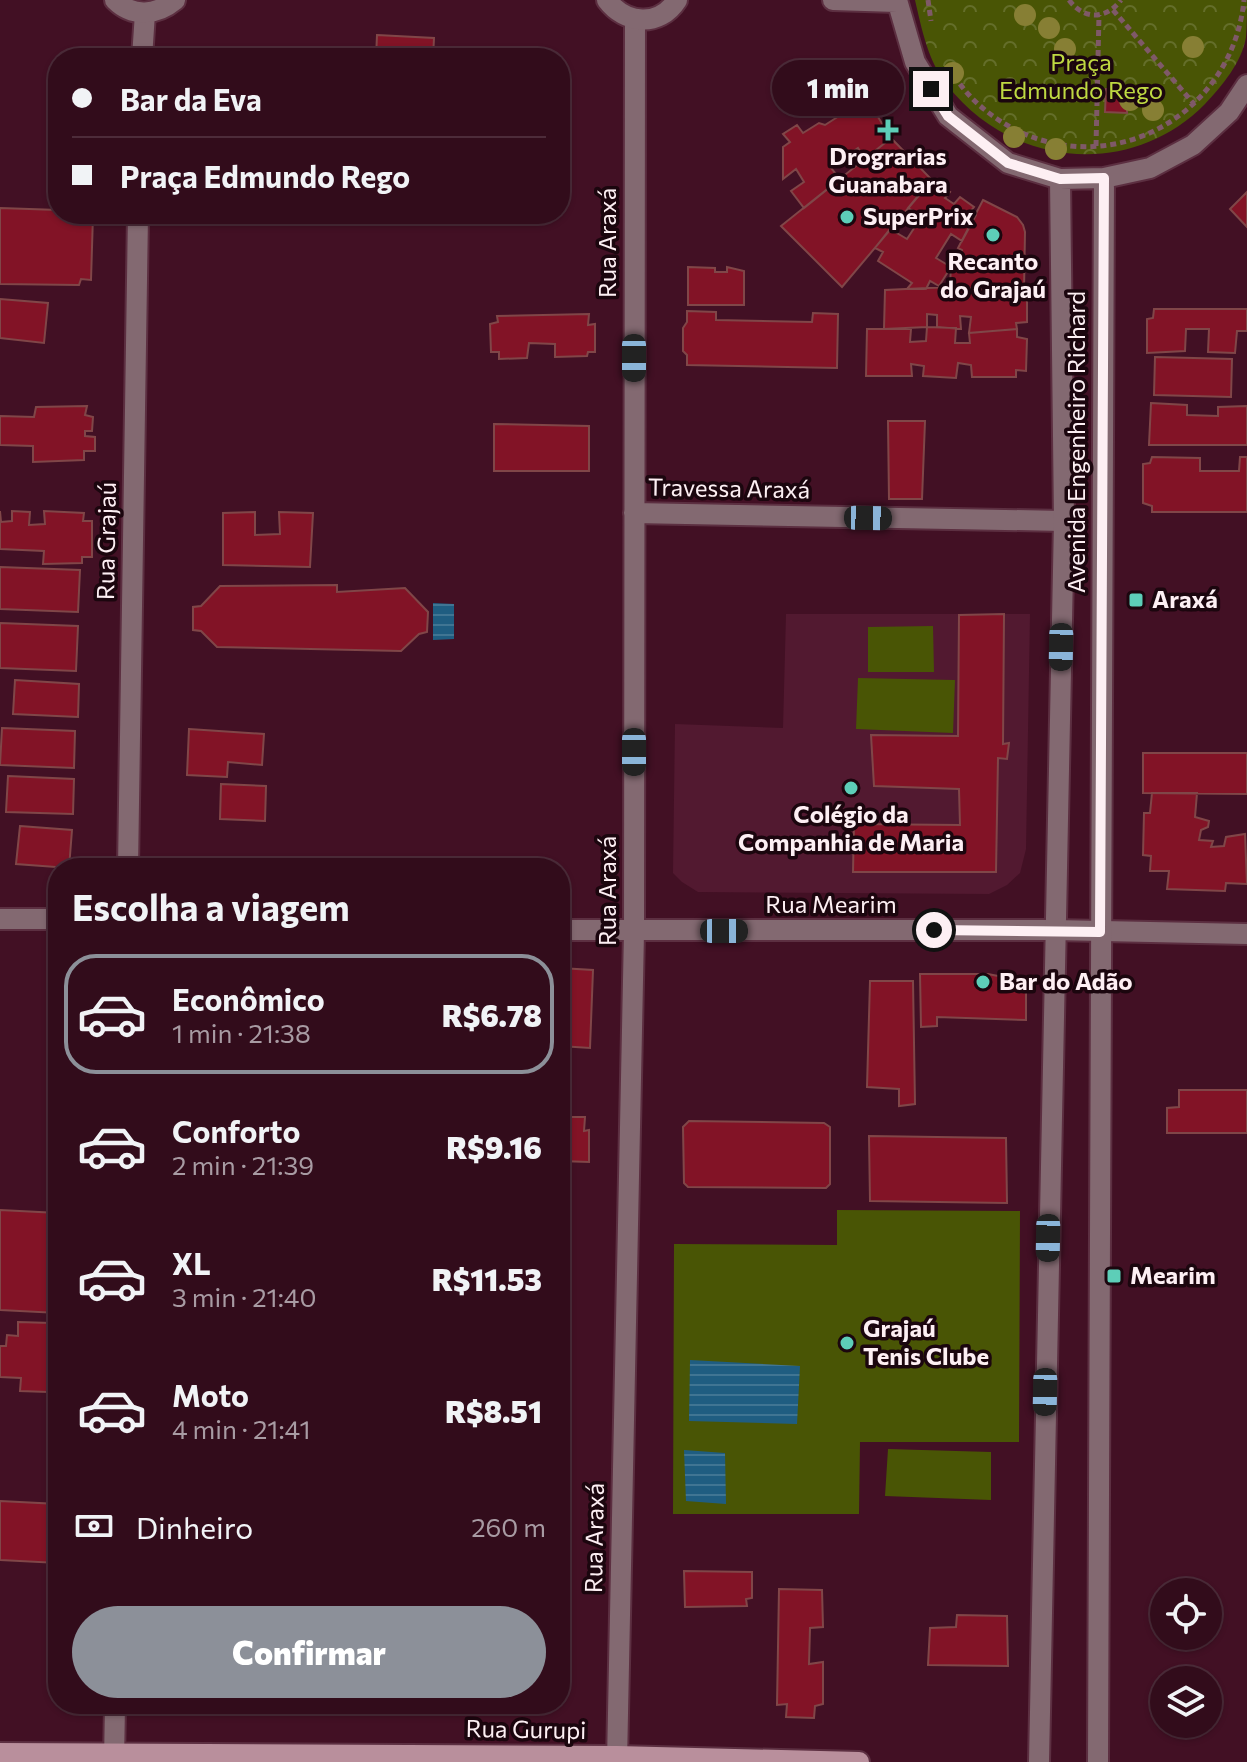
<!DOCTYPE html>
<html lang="pt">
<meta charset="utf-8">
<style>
body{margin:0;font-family:Commissioner,sans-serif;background:#3a1524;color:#f1f3f6;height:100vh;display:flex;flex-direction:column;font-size:30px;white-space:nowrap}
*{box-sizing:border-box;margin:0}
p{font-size:26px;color:#a89ba3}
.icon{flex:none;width:44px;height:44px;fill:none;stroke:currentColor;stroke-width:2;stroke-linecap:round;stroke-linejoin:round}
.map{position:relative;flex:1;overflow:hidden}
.side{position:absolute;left:48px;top:858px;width:522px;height:856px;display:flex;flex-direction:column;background:#320c1b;border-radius:32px;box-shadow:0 2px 6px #0004,0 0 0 2px #4d2c3a}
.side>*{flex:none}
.top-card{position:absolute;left:48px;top:48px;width:522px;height:176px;border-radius:32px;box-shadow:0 2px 6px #0004,0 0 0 2px #4d2c3a;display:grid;align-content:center;height:176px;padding:0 24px;background:#320c1b}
.tools{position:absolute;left:1150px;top:1578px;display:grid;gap:16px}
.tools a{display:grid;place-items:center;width:72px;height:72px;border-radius:50%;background:#320c1b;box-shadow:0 2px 6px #0004,0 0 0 2px #4d2c3a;font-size:40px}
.end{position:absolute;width:36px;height:36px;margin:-18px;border:10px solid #fdeff3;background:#111;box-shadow:0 0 0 4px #111}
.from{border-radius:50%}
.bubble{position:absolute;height:56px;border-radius:28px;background:#320c1b;box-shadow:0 2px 6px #0004,0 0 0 2px #4d2c3a;font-size:26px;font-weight:800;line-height:56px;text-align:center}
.car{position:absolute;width:24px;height:48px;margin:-24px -12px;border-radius:10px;box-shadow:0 0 6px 2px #0007;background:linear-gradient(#222 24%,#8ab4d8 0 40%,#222 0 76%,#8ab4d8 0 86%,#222 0)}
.top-card b{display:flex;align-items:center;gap:28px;height:76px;font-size:30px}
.top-card b+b{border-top:2px solid #4d2c3a}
.top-card i{width:20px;height:20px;background:#f1f3f6}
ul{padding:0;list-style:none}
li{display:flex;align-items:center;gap:24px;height:120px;margin:0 16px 12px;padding:0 8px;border:4px solid transparent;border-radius:32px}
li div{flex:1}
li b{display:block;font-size:30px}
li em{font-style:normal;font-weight:800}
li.active{border-color:#8c9099}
li>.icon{width:72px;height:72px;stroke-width:1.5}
h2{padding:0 24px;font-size:36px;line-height:96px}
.pay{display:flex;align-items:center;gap:20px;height:88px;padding:0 24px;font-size:30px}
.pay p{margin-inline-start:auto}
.action{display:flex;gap:16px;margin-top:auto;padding:16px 24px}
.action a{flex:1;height:92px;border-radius:48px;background:#8c9099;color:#fff;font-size:32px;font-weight:800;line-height:92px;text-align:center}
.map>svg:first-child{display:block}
.built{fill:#521930}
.forest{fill:url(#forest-crowns)}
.pitch{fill:#495505}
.water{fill:url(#water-rules)}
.building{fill:#821326;stroke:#804648;stroke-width:2}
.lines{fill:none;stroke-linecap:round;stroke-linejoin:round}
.minor-casing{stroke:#5c2f41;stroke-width:24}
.tertiary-casing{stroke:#5c2f41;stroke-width:24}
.secondary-casing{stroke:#5c2f41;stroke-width:24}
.path{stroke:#7f5968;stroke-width:5;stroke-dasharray:6 4;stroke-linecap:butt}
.minor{stroke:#836971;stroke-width:20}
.tertiary{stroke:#836971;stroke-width:20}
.secondary{stroke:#b98f9c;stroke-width:20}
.tree{fill:#877f34}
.route{stroke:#fdeff3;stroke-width:10}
.poi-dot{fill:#5dceb8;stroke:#1b060e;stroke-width:3}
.labels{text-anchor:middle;stroke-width:7;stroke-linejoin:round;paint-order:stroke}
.park-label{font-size:24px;fill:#bfd942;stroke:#1b060e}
.poi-label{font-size:24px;font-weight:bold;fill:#fdeff3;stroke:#1b060e;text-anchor:start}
.street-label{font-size:24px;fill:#fdeff3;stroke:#1b060e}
</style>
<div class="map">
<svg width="1247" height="1762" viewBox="0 0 1247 1762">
<defs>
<pattern id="forest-crowns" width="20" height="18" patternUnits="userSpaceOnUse" patternTransform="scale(2)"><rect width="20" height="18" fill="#495505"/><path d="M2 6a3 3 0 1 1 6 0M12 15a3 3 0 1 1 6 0" fill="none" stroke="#646e2a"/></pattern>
<pattern id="water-rules" width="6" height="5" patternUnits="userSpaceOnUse" patternTransform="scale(2)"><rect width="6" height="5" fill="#1f5d81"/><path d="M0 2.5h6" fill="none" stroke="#407593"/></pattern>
</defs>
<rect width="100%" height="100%" fill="#421024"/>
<path class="built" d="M786,614H1030L1026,849L1020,873L1007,885L989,894L698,892L682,882L673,873L675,724L783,728Z"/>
<path class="forest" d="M915,0H1247C1247,12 1247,25 1246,37C1242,62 1222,86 1205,104C1131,179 1012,168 947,85C928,61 922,30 915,0Z"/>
<path class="pitch" d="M933,626L934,672H868V627Z
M858,678L955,680L953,733L856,729Z
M837,1210L1020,1211L1019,1442H860L859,1514H673L674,1244L837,1245Z
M888,1449L991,1452V1500L885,1496Z"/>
<path class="water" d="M433,603L454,604V639L433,640Z
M690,1360L800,1366L797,1424L689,1421Z
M684,1450L725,1453L726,1504L686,1501Z"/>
<path class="building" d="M377,35L434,38L433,58H376Z
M1106,89H1127V113L1105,112Z
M862,91L891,138L865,159L858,148L831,168L840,179L804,208L791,191L804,182L796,169L783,179V147L790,142L783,134L797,125L803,133L819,123L825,125L839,116L832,106Z
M891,138L932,180L842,287L781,226Z
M936,182L950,192L945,198L954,204L960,197L974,207L970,212L976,215L962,241L951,234L936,258L951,267L939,286L930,281L926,289H907L912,283L878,261L883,252L875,248L890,229L907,239L922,216L908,208L927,185L932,188Z
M1247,192V227L1230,209Z
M983,200L1017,217L1023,225L1025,232L1024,291L950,287L951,264H961L962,250L958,248Z
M0,208L58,210V214L93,215L91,280L81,279L79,285L0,284Z
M688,267L715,268V272H727V267L744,271V305H688Z
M950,287L1017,291L1015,298H1027V322L1016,323L1017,329L969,333L971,317L960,316L961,329L937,327V315L927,314V327L884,329L885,290Z
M0,299L48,303L44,343L0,338Z
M1154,309H1247V331H1237L1235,353L1208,352L1209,329H1186L1185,351L1147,353V319L1153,318Z
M687,311L716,312V320L812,322L813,313L838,314L837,368L687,365V355L683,351V328L687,322Z
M589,314L588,325L595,324V352H588L587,356L555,357V344L529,343L527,358L499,359V352H491L490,324L498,322L497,316Z
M927,327L956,328L955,343H970L969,333L1017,329V337L1027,339L1026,371L1016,370V377H972L971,365L958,363L956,378L923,376L924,366L911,364L912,376H866L867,329H911L910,342L926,341Z
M1155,357L1232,359L1231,397L1154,395Z
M1151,403L1187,405V415L1218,416V407L1247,406V445H1149Z
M87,406L85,415L93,417L92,431H85V436L95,437V451H84V460L33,462V446L0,445V416L34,417L36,407Z
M888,421H925L922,499H889Z
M494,424L589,426V471H494Z
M1152,457L1200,458V471H1239L1240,457H1247V512H1152V506L1143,503V464L1150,463Z
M0,511L1,522L12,521V511L30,512L29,525L45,524L44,511L84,513L83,521H92V557H82V563L43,564L44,551L0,549Z
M255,512V535L280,534L279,512L313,513L310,567L223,565V513Z
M0,567L80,570L78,612L0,609Z
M337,585V592L405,588L428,612L427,632L419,634L401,651L217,647L201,631L193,630V607L201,606L220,586Z
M1004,614L1003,744L1009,743L1007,759L998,758L996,872H853L854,824L960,825L959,789L874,786L871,735L958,736L959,615Z
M0,623L78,626L76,671L0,668Z
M15,680L79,684L78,717L13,714Z
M2,728L75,731L74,768L0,765Z
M189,729L264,734L262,765L228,762L227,777L187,775Z
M1143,753H1247V794L1143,793Z
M8,776L74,779L73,814L6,812Z
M221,784L266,786L265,821L220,819Z
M1152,793H1197L1195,817L1209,821L1208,827L1201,830L1199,840L1213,841L1211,847L1224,846L1226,837L1245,834L1247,884L1226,883L1225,891L1167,889L1169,871H1150L1151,856L1143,855L1144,813H1150Z
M20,826L72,830L69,868L16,864Z
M560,968L593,970L590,1048L560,1046Z
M920,974H988L1008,978L1026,993V1020L937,1017V1026L921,1027Z
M870,981H913L915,1104L899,1106V1089L867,1087Z
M1179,1090H1247V1133H1167V1108L1179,1107Z
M560,1117H585L584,1131L589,1130V1162L560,1161Z
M689,1121L824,1123L830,1127V1184L826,1188L688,1187L684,1183L683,1127Z
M869,1136L1006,1138L1007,1203L870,1201Z
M0,1210L58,1213V1313L0,1310Z
M18,1322L51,1323L48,1392L20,1391L21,1378L0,1377V1346H6L7,1335L18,1336Z
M0,1501L58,1504V1563L0,1560Z
M684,1571L752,1572V1598L746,1599L747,1606L685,1607Z
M779,1589L822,1590L823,1627L810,1628L809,1664L823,1662V1704L815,1706L814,1718L786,1717L787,1704L777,1705Z
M957,1615L1007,1616L1008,1666L928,1665L930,1628L956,1627Z"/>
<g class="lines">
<defs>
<path id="minor" d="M142,58L145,13
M634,513L1064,521
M128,868L138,214
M0,919H58
M560,930H1054L1247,934
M114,1762L115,1704
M617,1762L634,932L635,20"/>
<path id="tertiary" d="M115,0C133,18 157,15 175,0
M607,0C625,24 659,28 677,0
M833,0L897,2
M897,0L915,62L948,116L1008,163L1060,179L1104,178L1150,168L1193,145L1229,112L1247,85
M1039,1762L1064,521L1060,179
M1098,1762L1104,178"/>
<path id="secondary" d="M0,1753L617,1756L859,1762"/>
</defs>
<use href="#minor" class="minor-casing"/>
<use href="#tertiary" class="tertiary-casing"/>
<use href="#secondary" class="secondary-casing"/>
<path class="path" d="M928,0L931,21
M1069,0C1084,20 1106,20 1121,0
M1113,10L1194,104
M960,84C973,102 992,117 1012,128C1114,182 1233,113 1244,0
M1096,146L1099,15"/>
<use href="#minor" class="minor"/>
<use href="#tertiary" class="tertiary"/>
<use href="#secondary" class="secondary"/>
</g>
<g class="tree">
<circle cx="1025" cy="15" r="11"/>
<circle cx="1049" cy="28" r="11"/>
<circle cx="1193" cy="47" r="11"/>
<circle cx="1065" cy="49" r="11"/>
<circle cx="953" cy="73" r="11"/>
<circle cx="1130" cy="100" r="11"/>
<circle cx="1153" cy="110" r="11"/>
<circle cx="1014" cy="137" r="11"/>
<circle cx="1056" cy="149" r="11"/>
</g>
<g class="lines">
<path class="route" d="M931,89L948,116L1008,163L1060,179L1104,178L1100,932L934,930"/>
</g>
<g class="poi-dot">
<path d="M884 118h8v8h8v8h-8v8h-8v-8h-8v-8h8z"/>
<circle cx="847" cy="217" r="8"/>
<circle cx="993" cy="235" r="8"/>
<rect x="1128" y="592" width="16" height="16" rx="4"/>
<circle cx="851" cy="788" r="8"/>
<circle cx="983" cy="982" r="8"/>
<rect x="1106" y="1268" width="16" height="16" rx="4"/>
<circle cx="847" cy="1343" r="8"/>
</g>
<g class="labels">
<g class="park-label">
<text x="1081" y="71">Praça<tspan x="1081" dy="28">Edmundo Rego</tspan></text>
</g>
<g class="poi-label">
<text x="888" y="165" text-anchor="middle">Drograrias<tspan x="888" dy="28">Guanabara</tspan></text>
<text x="863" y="225">SuperPrix</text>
<text x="993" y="270" text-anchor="middle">Recanto<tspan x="993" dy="28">do Grajaú</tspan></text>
<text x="1152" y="608">Araxá</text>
<text x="851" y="823" text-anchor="middle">Colégio da<tspan x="851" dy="28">Companhia de Maria</tspan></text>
<text x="999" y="990">Bar do Adão</text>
<text x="1130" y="1284">Mearim</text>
<text x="863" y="1337">Grajaú<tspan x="863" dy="28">Tenis Clube</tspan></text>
</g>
<g class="street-label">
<text transform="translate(608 243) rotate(-90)" y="8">Rua Araxá</text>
<text transform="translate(1077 442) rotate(-90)" y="8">Avenida Engenheiro Richard</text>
<text transform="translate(729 489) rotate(1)" y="8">Travessa Araxá</text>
<text transform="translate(107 541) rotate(-89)" y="8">Rua Grajaú</text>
<text transform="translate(608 891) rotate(-90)" y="8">Rua Araxá</text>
<text x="831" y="913">Rua Mearim</text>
<text transform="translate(595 1538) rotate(-89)" y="8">Rua Araxá</text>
<text transform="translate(526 1730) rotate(1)" y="8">Rua Gurupi</text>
</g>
</g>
</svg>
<div class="tools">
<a><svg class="icon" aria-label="locate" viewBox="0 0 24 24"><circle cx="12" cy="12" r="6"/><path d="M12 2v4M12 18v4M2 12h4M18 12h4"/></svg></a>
<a><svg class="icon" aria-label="layers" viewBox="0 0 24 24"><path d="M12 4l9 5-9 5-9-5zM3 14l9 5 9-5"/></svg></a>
</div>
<i class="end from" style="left:934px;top:930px"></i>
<i class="end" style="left:931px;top:89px"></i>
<div class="bubble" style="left:772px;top:60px;width:132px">1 min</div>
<i class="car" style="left:634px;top:358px;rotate:180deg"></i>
<i class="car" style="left:868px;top:518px;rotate:91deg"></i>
<i class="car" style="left:1061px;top:647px;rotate:181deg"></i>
<i class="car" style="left:634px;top:752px;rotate:180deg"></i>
<i class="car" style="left:724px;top:931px;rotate:90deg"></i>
<i class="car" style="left:1048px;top:1238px;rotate:181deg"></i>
<i class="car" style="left:1045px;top:1392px;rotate:181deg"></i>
<div class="top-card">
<b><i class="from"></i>Bar da Eva</b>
<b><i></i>Praça Edmundo Rego</b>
</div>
<section class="side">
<h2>Escolha a viagem</h2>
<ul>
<li class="active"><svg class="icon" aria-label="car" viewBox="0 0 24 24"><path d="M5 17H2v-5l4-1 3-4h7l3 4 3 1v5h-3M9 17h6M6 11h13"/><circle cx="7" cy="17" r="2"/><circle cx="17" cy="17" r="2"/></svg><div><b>Econômico</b><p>1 min · 21:38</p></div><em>R$6.78</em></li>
<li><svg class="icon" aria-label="car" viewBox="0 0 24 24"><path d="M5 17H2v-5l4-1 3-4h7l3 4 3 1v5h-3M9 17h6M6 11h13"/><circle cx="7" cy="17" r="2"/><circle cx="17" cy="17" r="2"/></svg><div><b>Conforto</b><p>2 min · 21:39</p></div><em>R$9.16</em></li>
<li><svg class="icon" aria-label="car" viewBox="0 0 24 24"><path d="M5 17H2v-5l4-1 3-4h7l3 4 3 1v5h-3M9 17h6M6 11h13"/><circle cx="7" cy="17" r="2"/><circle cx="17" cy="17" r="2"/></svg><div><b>XL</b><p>3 min · 21:40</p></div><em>R$11.53</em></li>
<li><svg class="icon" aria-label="car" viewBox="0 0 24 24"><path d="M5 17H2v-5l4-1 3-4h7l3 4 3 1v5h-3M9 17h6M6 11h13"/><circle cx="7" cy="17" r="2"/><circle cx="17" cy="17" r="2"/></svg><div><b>Moto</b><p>4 min · 21:41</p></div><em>R$8.51</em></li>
</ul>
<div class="pay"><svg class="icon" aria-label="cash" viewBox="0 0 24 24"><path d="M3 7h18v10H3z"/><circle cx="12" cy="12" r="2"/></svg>Dinheiro<p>260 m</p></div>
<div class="action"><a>Confirmar</a></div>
</section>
</div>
